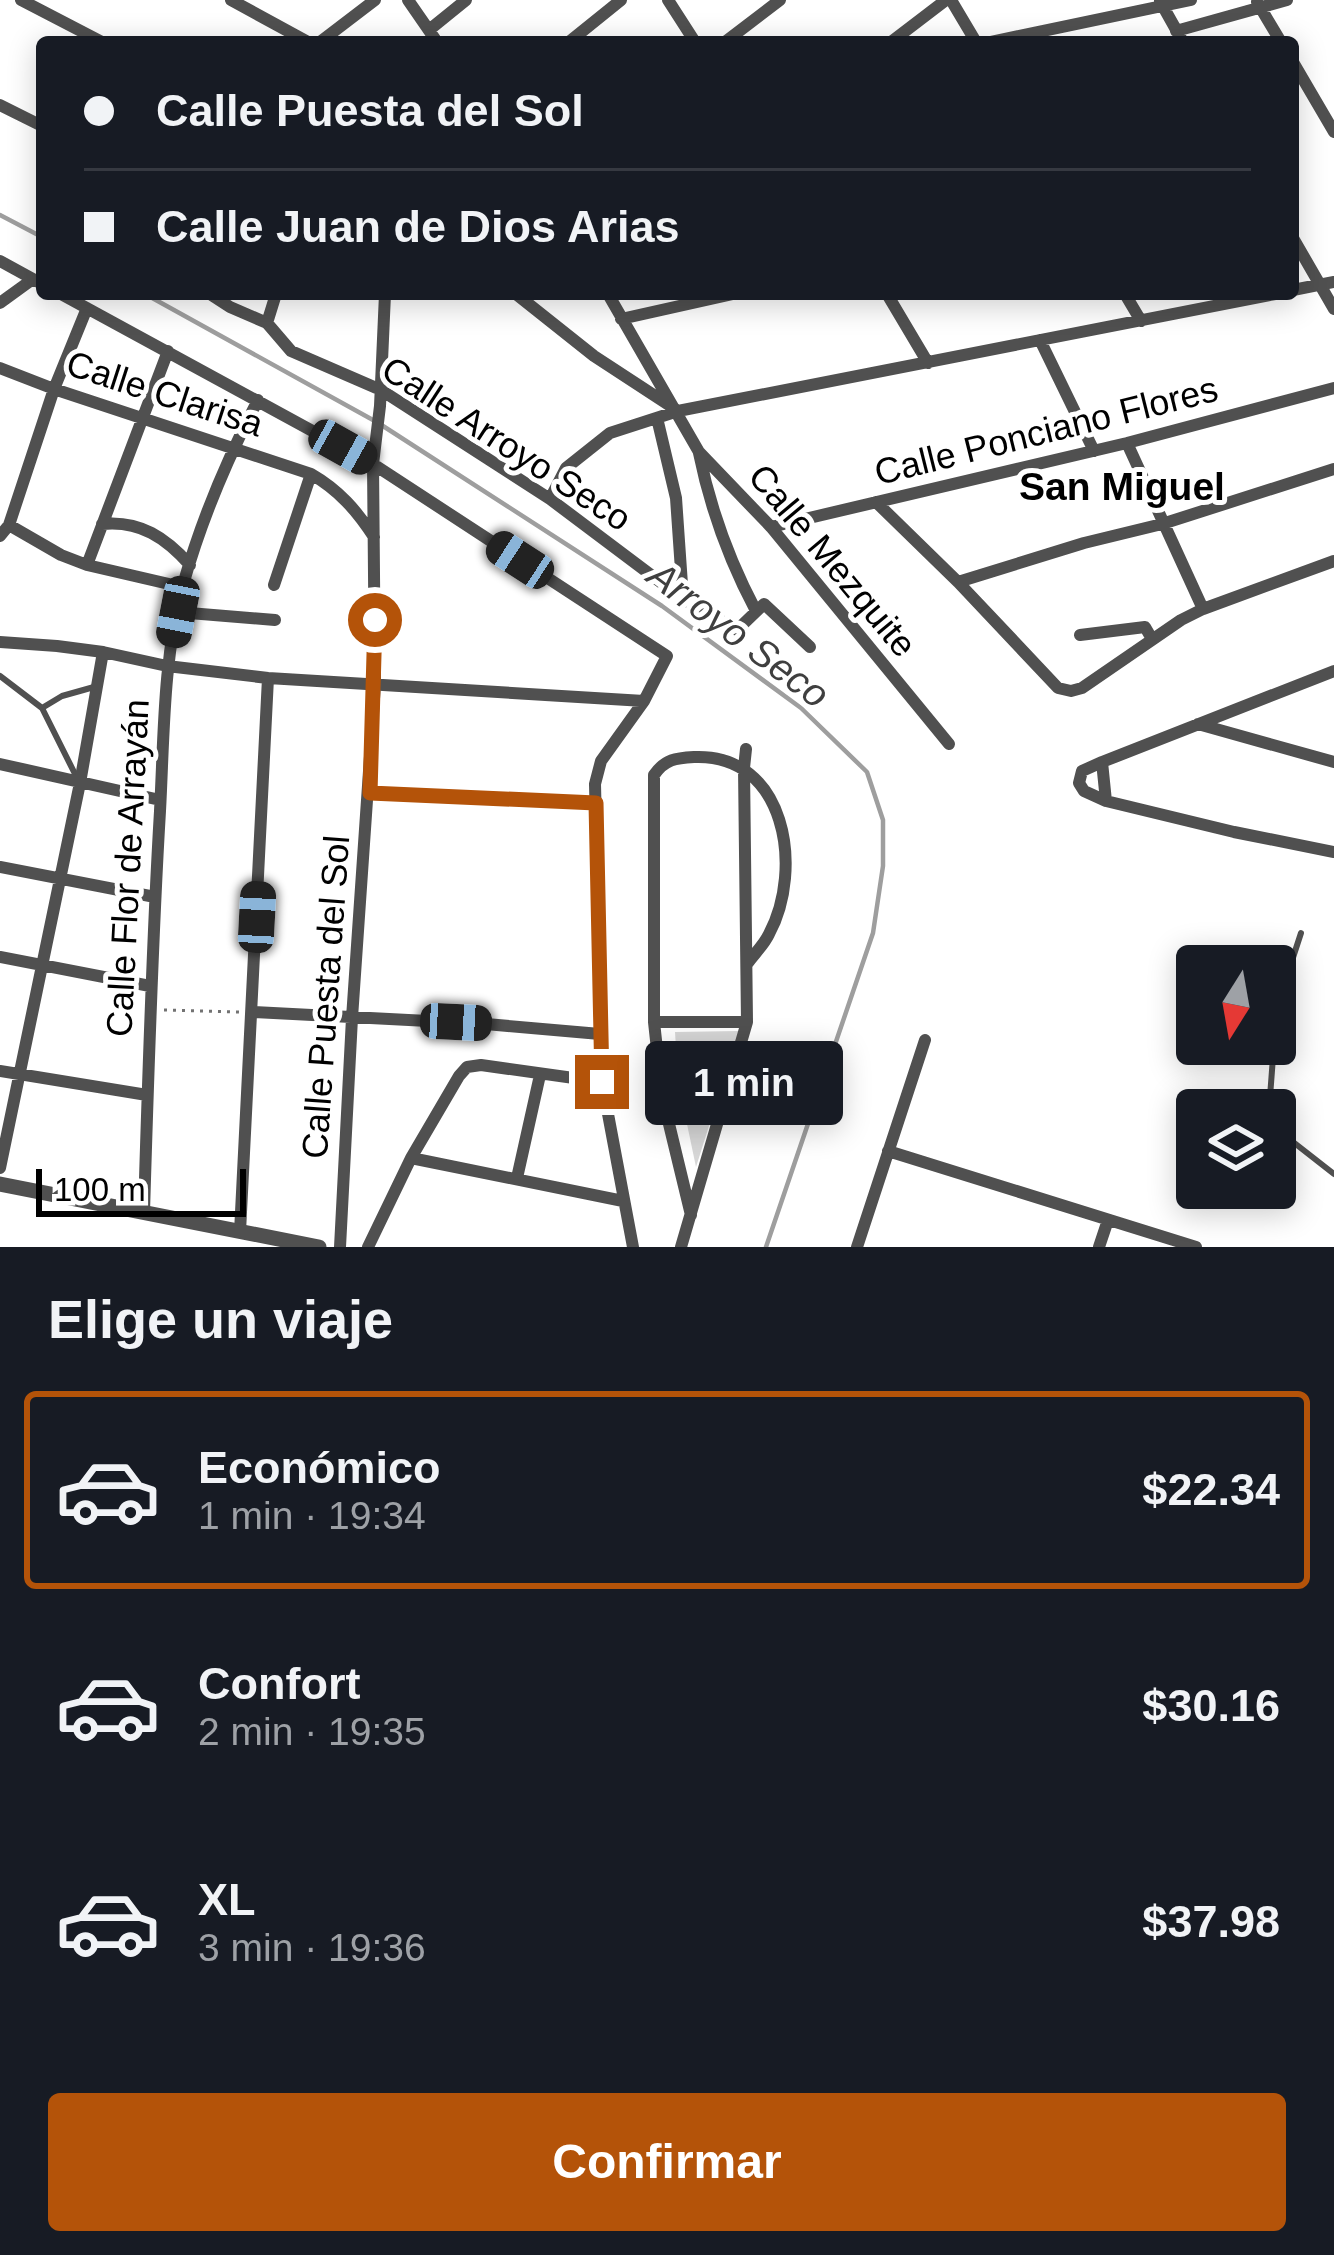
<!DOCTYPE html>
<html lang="es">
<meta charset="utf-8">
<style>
body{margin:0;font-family:Arial,sans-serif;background:#20242c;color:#f1f3f6;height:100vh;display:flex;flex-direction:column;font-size:45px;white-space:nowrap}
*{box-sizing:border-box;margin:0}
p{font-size:39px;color:#9ea1a6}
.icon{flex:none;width:66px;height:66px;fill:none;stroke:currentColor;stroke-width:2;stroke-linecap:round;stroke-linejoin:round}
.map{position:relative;height:1247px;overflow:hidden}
.details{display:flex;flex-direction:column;background:#171b24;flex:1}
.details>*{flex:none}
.top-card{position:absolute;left:36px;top:36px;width:1263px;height:264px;border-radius:12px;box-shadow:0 6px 30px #0003;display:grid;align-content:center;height:264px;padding:0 48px;background:#171b24}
.needle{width:78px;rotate:191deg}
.controls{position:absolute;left:1176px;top:945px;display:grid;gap:24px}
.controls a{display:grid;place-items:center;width:120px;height:120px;border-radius:12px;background:#171b24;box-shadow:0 6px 30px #0003;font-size:60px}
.scale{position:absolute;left:36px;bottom:30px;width:210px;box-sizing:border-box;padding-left:12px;border:6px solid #000;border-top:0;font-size:33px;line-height:42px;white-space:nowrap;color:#000;-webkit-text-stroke:9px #fff;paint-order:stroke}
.end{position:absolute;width:54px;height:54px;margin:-27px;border:15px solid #b45309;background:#fff;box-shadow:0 0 0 6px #fff}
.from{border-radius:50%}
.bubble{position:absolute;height:84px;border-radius:12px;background:#171b24;box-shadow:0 6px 30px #0003;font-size:39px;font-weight:800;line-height:84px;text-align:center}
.car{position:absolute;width:36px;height:72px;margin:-36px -18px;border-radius:15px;box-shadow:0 0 9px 3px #0007;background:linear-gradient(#222 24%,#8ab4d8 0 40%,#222 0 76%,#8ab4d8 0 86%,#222 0)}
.top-card b{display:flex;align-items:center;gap:42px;height:114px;font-size:45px}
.top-card b+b{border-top:3px solid #363941}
.top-card i{width:30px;height:30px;background:#f1f3f6}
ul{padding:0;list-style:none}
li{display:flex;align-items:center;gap:36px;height:198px;margin:0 24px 18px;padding:0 24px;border:6px solid transparent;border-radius:12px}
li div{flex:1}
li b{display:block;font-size:45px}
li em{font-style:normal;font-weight:800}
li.on{border-color:#b45309}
li>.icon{width:108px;height:108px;stroke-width:1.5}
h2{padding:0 48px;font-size:54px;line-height:144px}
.button{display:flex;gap:24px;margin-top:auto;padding:24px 48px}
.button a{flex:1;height:138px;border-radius:12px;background:#b45309;color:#fff;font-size:48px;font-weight:800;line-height:138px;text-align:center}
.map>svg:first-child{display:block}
.park{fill:#d7d7d7}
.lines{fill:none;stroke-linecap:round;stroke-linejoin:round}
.stream{stroke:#9e9e9e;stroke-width:4.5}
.path{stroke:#727272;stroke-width:3;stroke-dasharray:3 6;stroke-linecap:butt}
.service{stroke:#505050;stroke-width:6}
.minor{stroke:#505050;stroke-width:12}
.tertiary{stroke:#505050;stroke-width:15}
.route{stroke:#b45309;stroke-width:15}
.labels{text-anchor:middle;stroke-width:10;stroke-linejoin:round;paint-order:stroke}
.street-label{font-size:36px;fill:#000;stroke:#fff}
.neighbourhood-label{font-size:39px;font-weight:bold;fill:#000;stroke:#fff}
.water-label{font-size:39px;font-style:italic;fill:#3f3f3f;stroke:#fff}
</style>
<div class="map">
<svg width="1334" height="1247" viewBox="0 0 1334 1247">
<rect width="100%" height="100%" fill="#fff"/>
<path class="park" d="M739,1031L696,1167L678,1081L675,1032Z"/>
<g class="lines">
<path class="stream" d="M0,215L42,237
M145,294L373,420
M383,426L662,606L801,708L867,772L883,820V866L873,933L766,1247"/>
<path class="path" d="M164,1010L239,1012"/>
<path class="service" d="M0,676L42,708L78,780
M42,708L62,696L94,687
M1275,1037L1285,982L1301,933
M1269,1110L1274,1044
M1275,1124L1288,1138L1334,1174"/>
<path class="minor" d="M21,0L102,42
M231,0L308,42
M408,0L437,42
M668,0L695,42
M951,0L976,42
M1160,1L1183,42
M1257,2L1281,42
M429,30L466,0
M1176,31L1287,0
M320,42L375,0
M569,42L621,0
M725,42L780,0
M891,42L946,0
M990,42L1191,0
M1293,62L1334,132
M0,105L42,126
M1293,238L1334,309
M0,261L42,284
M1293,290L1334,282
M61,294L373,464L667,656L644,701L601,761L595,784L602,1082L633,1247
M210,294L230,307L267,323L291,351L381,390L550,499L683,599L737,630L764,604L810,647
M516,294L594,356L672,407
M608,294L699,452L771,527L949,744
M887,294L928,363
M1125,294L1141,321
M0,303L33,279
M621,319L733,294
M267,323L276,294
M1040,340L1094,451
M0,368L54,389L311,474C339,490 357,511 374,537
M657,418L676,498L683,599
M1127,443L1203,609
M699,453C710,507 730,562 756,611
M550,499L566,468L610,433L678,411L1275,294
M876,502L958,582L1058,688L1071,691L1082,688L1181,620L1203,609L1334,561
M102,524C140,520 166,538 190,565
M9,525L61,555L87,565L182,587
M771,527L1127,443L1334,388
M0,536L9,525L54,389L87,308
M87,565L168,351
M958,582L1084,543L1162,524L1334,469
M274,585L311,474
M177,612L275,620
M1080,635L1145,627L1152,639
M0,642L57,646L103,652L167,666L268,678L644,701
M1334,671L1102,762L1082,771L1079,783L1084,791L1106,801L1234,832L1334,852
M1198,724L1334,762
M1102,762L1106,801
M0,764L160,800
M369,793L596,803
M0,867L155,897
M0,957L150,986
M253,1012L486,1024L600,1034
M654,1022H747
M0,1071L147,1095
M888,1151L1196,1247
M411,1158L623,1201
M0,1168L80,783L103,652
M517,1178L540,1075
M144,1212C148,1078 152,945 160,811C164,736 163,659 183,585C201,521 227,459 258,400
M691,1215L662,1095L654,1022V775C665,759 676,758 694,757C786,753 804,869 769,934C764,945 754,954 747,964
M240,1232L268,678
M340,1247L352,1018L375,684L373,464L380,406L385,294
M368,1247L411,1158L459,1076L467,1067L481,1065L602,1082
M681,1247L747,1022L744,768L746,749
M857,1247L925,1040
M1099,1247L1108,1220"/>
<path class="tertiary" d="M0,1184L319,1247"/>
</g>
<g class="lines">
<path class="route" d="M375,620L370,793L596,803L602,1082"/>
</g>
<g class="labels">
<g class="street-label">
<text transform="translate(165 393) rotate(18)" y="13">Calle Clarisa</text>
<text transform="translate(1046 430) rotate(-14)" y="13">Calle Ponciano Flores</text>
<text transform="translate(507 443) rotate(33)" y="13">Calle Arroyo Seco</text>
<text transform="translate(833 560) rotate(50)" y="13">Calle Mezquite</text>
<text transform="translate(127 868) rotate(-87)" y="13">Calle Flor de Arrayán</text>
<text transform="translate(325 997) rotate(-86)" y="13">Calle Puesta del Sol</text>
</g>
<g class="neighbourhood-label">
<text x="1122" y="500">San Miguel</text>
</g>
<g class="water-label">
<text transform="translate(739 634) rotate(37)" y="14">Arroyo Seco</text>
</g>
</g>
</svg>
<div class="controls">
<a><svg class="needle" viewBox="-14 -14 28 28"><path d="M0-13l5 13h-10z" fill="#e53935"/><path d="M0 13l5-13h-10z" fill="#9ea1a6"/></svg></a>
<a><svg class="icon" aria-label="layers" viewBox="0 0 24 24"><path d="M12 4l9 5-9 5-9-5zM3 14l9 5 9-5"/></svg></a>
</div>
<div class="scale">100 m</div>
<i class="end from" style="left:375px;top:620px"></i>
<i class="end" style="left:602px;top:1082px"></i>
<div class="bubble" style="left:645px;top:1041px;width:198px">1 min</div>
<i class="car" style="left:343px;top:447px;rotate:119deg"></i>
<i class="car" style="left:520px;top:560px;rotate:303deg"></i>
<i class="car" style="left:178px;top:612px;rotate:191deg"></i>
<i class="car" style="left:257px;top:917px;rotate:3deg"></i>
<i class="car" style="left:456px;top:1022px;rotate:93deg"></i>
<div class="top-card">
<b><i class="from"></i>Calle Puesta del Sol</b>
<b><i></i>Calle Juan de Dios Arias</b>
</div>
</div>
<section class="details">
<h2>Elige un viaje</h2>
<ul>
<li class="on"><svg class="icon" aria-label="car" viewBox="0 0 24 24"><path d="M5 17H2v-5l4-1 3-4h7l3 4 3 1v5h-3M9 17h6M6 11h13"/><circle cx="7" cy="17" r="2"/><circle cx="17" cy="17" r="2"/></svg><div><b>Económico</b><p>1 min · 19:34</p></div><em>$22.34</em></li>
<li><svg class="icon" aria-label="car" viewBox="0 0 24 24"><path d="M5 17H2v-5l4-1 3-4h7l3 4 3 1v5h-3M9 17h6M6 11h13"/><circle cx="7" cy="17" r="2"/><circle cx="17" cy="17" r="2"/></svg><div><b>Confort</b><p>2 min · 19:35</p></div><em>$30.16</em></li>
<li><svg class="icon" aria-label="car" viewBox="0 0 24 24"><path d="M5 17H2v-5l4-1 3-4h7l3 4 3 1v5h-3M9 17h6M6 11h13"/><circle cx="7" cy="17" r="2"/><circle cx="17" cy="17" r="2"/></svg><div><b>XL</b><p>3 min · 19:36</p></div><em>$37.98</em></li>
</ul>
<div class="button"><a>Confirmar</a></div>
</section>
